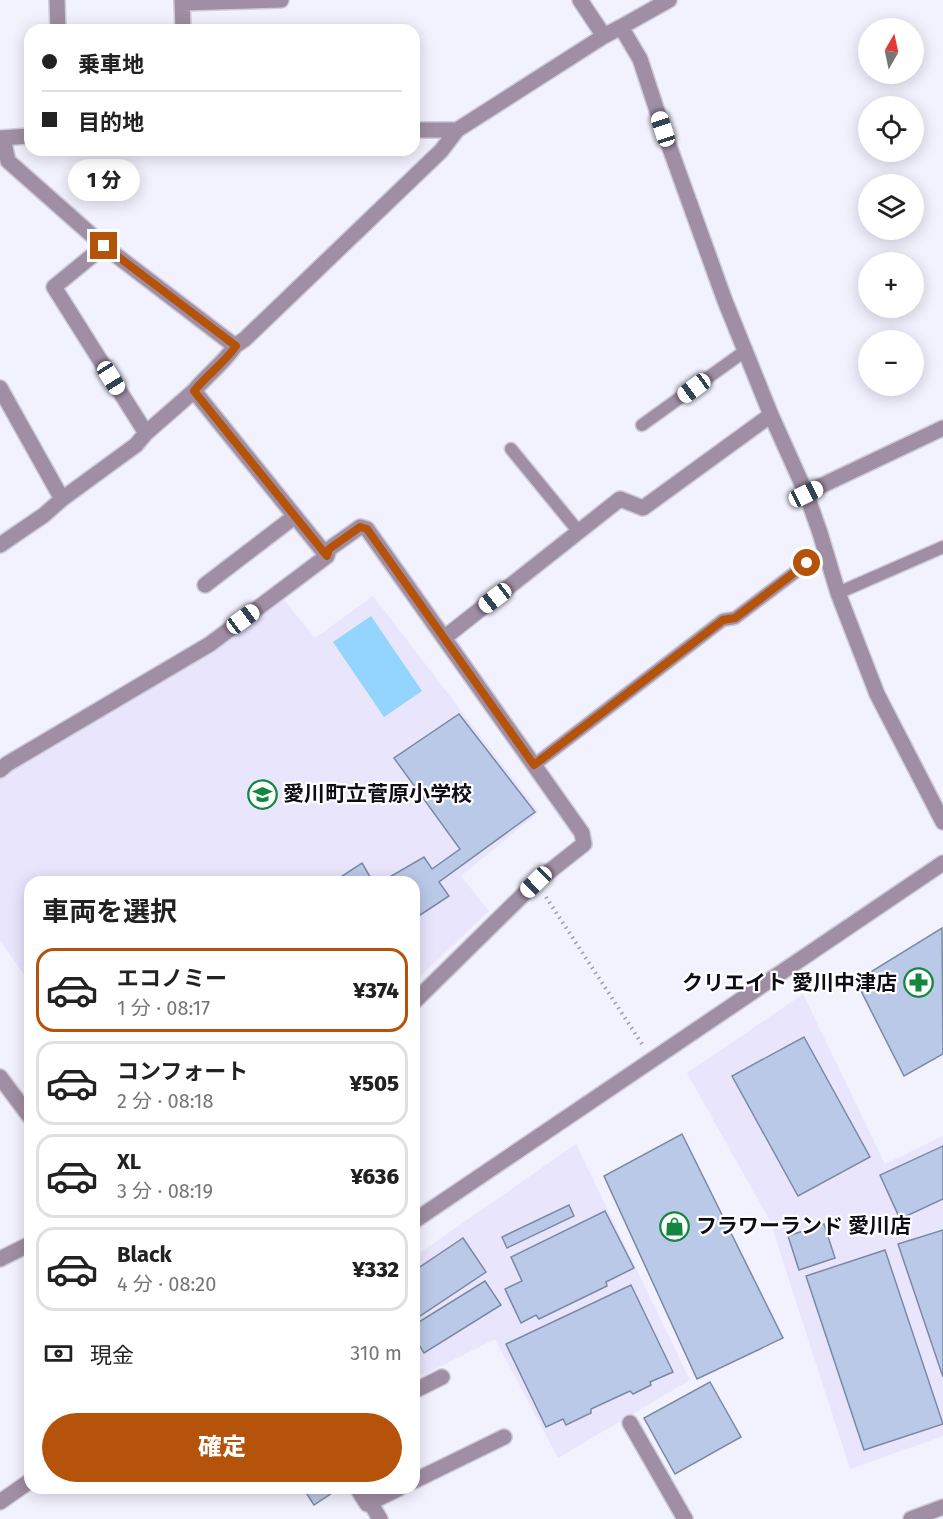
<!DOCTYPE html>
<html lang="ja">
<meta charset="utf-8">
<style>
body{margin:0;font-family:"Fira Sans","Noto Sans JP",sans-serif;background:#f2f2f2;color:#222;height:100vh;display:flex;flex-direction:column;font-size:22px;white-space:nowrap}
*{box-sizing:border-box;margin:0}
p{font-size:20px;color:#767676}
.icon{flex:none;width:33px;height:33px;fill:none;stroke:currentColor;stroke-width:2;stroke-linecap:round;stroke-linejoin:round}
.map{position:relative;flex:1;overflow:hidden}
.details{position:absolute;left:24px;top:876px;width:396px;height:618px;display:flex;flex-direction:column;background:#fff;border-radius:18px;box-shadow:0 3px 15px #0003}
.details>*{flex:none}
.hud{position:absolute;left:24px;top:24px;width:396px;height:132px;border-radius:18px;box-shadow:0 3px 15px #0003;display:grid;align-content:center;height:132px;padding:0 18px;background:#fff}
.needle{width:39px;rotate:9deg}
.tools{position:absolute;left:858px;top:18px;display:grid;gap:12px}
.tools a{display:grid;place-items:center;width:66px;height:66px;border-radius:50%;background:#fff;box-shadow:0 3px 15px #0003;font-size:30px}
.end{position:absolute;width:27px;height:27px;margin:-14px;border:8px solid #b45309;background:#fff;box-shadow:0 0 0 3px #fff}
.from{border-radius:50%}
.bubble{position:absolute;height:42px;border-radius:21px;background:#fff;box-shadow:0 3px 15px #0003;font-size:20px;font-weight:800;line-height:42px;text-align:center}
.car{position:absolute;width:18px;height:36px;margin:-18px -9px;border-radius:8px;box-shadow:0 0 4px 2px #0007;background:linear-gradient(#fff 24%,#345 0 40%,#fff 0 76%,#345 0 86%,#fff 0)}
.hud b{display:flex;align-items:center;gap:21px;height:57px;font-size:22px}
.hud b+b{border-top:2px solid #e0e0e0}
.hud i{width:15px;height:15px;background:#222}
ul{padding:0;list-style:none}
li{display:flex;align-items:center;gap:18px;height:84px;margin:0 12px 9px;padding:0 6px;border:3px solid #e0e0e0;border-radius:18px}
li div{flex:1}
li b{display:block;font-size:22px}
li em{font-style:normal;font-weight:800}
li.on{border-color:#b45309}
li>.icon{width:54px;height:54px;stroke-width:1.5}
h2{padding:0 18px;font-size:27px;line-height:72px}
.pay{display:flex;align-items:center;gap:15px;height:66px;padding:0 18px;font-size:22px}
.pay p{margin-inline-start:auto}
.button{display:flex;gap:12px;margin-top:auto;padding:12px 18px}
.button a{flex:1;height:69px;border-radius:36px;background:#b45309;color:#fff;font-size:24px;font-weight:800;line-height:69px;text-align:center}
.map>svg:first-child{display:block}
.built{fill:#e8e5fd}
.water{fill:#93d5fc}
.building{fill:#bac9e7;stroke:#7b89a5;stroke-width:1.5}
.lines{fill:none;stroke-linecap:round;stroke-linejoin:round}
.service-casing{stroke:#ceccd9;stroke-width:15}
.minor-casing{stroke:#ceccd9;stroke-width:18}
.tertiary-casing{stroke:#ceccd9;stroke-width:18}
.path{stroke:#9e9ca9;stroke-width:4;stroke-dasharray:1.5 4.5;stroke-linecap:butt}
.service{stroke:#a08ea4;stroke-width:12}
.minor{stroke:#a08ea4;stroke-width:15}
.tertiary{stroke:#a08ea4;stroke-width:15}
.route{stroke:#b45309;stroke-width:8}
.labels{text-anchor:middle;stroke-width:4.5;stroke-linejoin:round;paint-order:stroke}
.poi-label{font-size:21px;font-weight:bold;fill:#0e0c17;stroke:#fff;text-anchor:start}
</style>
<div class="map">
<svg width="943" height="1519" viewBox="0 0 943 1519">
<rect width="100%" height="100%" fill="#f2f1fe"/>
<path class="built" d="M373,596L539,812L461,876L489,911L414,982V882H30V983L0,940V776L212,652L284,600L315,638Z
M803,994L885,1164L943,1136V1436L850,1469L770,1221L687,1073Z
M576,1144L690,1380L558,1458L495,1339L415,1379L414,1257Z"/>
<path class="water" d="M371,616L422,691L384,717L333,642Z"/>
<path class="building" d="M459,714L535,812L439,882L449,896L414,919V882H381L424,857L432,869L460,849L394,758Z
M362,863L373,882H333Z
M942,928L943,1054L904,1076L856,981Z
M804,1037L870,1157L798,1196L732,1076Z
M682,1134L783,1338L697,1379L604,1176Z
M943,1146V1199L900,1219L880,1175Z
M569,1205L574,1216L507,1248L502,1237Z
M605,1211L634,1268L606,1282L607,1286L539,1319L536,1315L521,1323L505,1289L522,1281L511,1257Z
M824,1224L835,1258L799,1270L788,1236Z
M943,1230V1377L898,1244Z
M463,1238L486,1272L414,1320V1271Z
M885,1250L943,1424L864,1450L806,1276Z
M485,1281L501,1305L424,1353L414,1337V1325Z
M631,1285L673,1372L650,1382L651,1385L633,1394L630,1391L591,1409V1413L566,1425L563,1419L546,1427L506,1344Z
M710,1382L741,1437L675,1474L644,1418Z
M303,1488H338V1489L314,1505Z"/>
<g class="lines">
<defs>
<path id="service" d="M642,425L745,351
M511,449L579,532
M838,593L943,547
M534,765L723,620L735,618L826,549"/>
<path id="minor" d="M57,0L58,30
M182,0L183,30
M580,0L604,36
M182,3L281,0
M621,27L669,0
M414,130H457L604,36L621,27L640,59L663,129L725,301L771,415L806,493L820,533L838,593L877,694L943,822
M0,138L30,136
M104,246L54,287L146,433
M235,346L245,339L441,151L457,130
M0,388L62,499
M194,391L327,556L329,549L360,527L367,529L582,833L584,844L536,882L414,1002
M806,493L943,428
M0,545L44,515L62,499L136,445L146,433L194,391C207,375 224,363 235,346L104,246L8,161L3,138
M205,585L294,517
M444,638L620,499L643,508L771,415
M0,770L7,764L210,644L327,556
M0,1077L30,1117
M0,1259L30,1244
M414,1391L442,1377
M630,1423L685,1519
M414,1481L504,1437
M357,1488L367,1504L400,1488
M370,1502L380,1519
M911,1519L943,1507"/>
<path id="tertiary" d="M414,1221L943,863
M0,1502L30,1481"/>
</defs>
<use href="#service" class="service-casing"/>
<use href="#minor" class="minor-casing"/>
<use href="#tertiary" class="tertiary-casing"/>
<path class="path" d="M546,897L642,1044"/>
<use href="#service" class="service"/>
<use href="#minor" class="minor"/>
<use href="#tertiary" class="tertiary"/>
</g>
<g class="lines">
<path class="route" d="M104,246L236,346C224,363 207,375 194,391L327,556L329,549L360,527L367,529L534,765L723,620L735,618L807,563"/>
</g>
<defs>
<symbol id="school-ring" viewBox="-11 -11 22 22"><circle r="9.5" fill="#fff" stroke="#138740" stroke-width="1.5"/><path d="M0-5L7-2L0 1L-7-2ZM-4 1L0 2.5L4 1V4Q0 6-4 4Z" fill="#138740"/></symbol>
<symbol id="pharmacy-ring" viewBox="-11 -11 22 22"><circle r="9.5" fill="#fff" stroke="#138740" stroke-width="1.5"/><path d="M-2-6h4v4h4v4h-4v4h-4v-4h-4v-4h4Z" fill="#138740"/></symbol>
<symbol id="shop-ring" viewBox="-11 -11 22 22"><circle r="9.5" fill="#fff" stroke="#138740" stroke-width="1.5"/><path d="M-5-2.5h2.3a2.7 3.5 0 0 1 5.4 0H5L5.5 6h-11ZM-1.5-2.5h3a1.5 2.3 0 0 0-3 0Z" fill="#138740"/></symbol>
</defs>
<g fill-rule="evenodd">
<use href="#school-ring" x="246" y="778" width="33" height="33"/>
<use href="#pharmacy-ring" x="902" y="966" width="33" height="33"/>
<use href="#shop-ring" x="658" y="1210" width="33" height="33"/>
</g>
<g class="labels">
<g class="poi-label">
<text x="283" y="801">愛川町立菅原小学校</text>
<text x="897" y="990" text-anchor="end">クリエイト 愛川中津店</text>
<text x="696" y="1233">フラワーランド 愛川店</text>
</g>
</g>
</svg>
<div class="tools">
<a><svg class="needle" viewBox="-14 -14 28 28"><path d="M0-13l5 13h-10z" fill="#e53935"/><path d="M0 13l5-13h-10z" fill="#767676"/></svg></a>
<a><svg class="icon" aria-label="locate" viewBox="0 0 24 24"><circle cx="12" cy="12" r="6"/><path d="M12 2v4M12 18v4M2 12h4M18 12h4"/></svg></a>
<a><svg class="icon" aria-label="layers" viewBox="0 0 24 24"><path d="M12 4l9 5-9 5-9-5zM3 14l9 5 9-5"/></svg></a>
<a>+</a>
<a>−</a>
</div>
<i class="end from" style="left:807px;top:563px"></i>
<i class="end" style="left:104px;top:246px"></i>
<div class="bubble" style="left:68px;top:159px;width:72px">1 分</div>
<i class="car" style="left:663px;top:129px;rotate:342deg"></i>
<i class="car" style="left:111px;top:378px;rotate:148deg"></i>
<i class="car" style="left:694px;top:388px;rotate:234deg"></i>
<i class="car" style="left:806px;top:494px;rotate:64deg"></i>
<i class="car" style="left:495px;top:598px;rotate:232deg"></i>
<i class="car" style="left:243px;top:619px;rotate:53deg"></i>
<i class="car" style="left:536px;top:882px;rotate:226deg"></i>
<div class="hud">
<b><i class="from"></i>乗車地</b>
<b><i></i>目的地</b>
</div>
<section class="details">
<h2>車両を選択</h2>
<ul>
<li class="on"><svg class="icon" aria-label="car" viewBox="0 0 24 24"><path d="M5 17H2v-5l4-1 3-4h7l3 4 3 1v5h-3M9 17h6M6 11h13"/><circle cx="7" cy="17" r="2"/><circle cx="17" cy="17" r="2"/></svg><div><b>エコノミー</b><p>1 分 · 08:17</p></div><em>¥374</em></li>
<li><svg class="icon" aria-label="car" viewBox="0 0 24 24"><path d="M5 17H2v-5l4-1 3-4h7l3 4 3 1v5h-3M9 17h6M6 11h13"/><circle cx="7" cy="17" r="2"/><circle cx="17" cy="17" r="2"/></svg><div><b>コンフォート</b><p>2 分 · 08:18</p></div><em>¥505</em></li>
<li><svg class="icon" aria-label="car" viewBox="0 0 24 24"><path d="M5 17H2v-5l4-1 3-4h7l3 4 3 1v5h-3M9 17h6M6 11h13"/><circle cx="7" cy="17" r="2"/><circle cx="17" cy="17" r="2"/></svg><div><b>XL</b><p>3 分 · 08:19</p></div><em>¥636</em></li>
<li><svg class="icon" aria-label="car" viewBox="0 0 24 24"><path d="M5 17H2v-5l4-1 3-4h7l3 4 3 1v5h-3M9 17h6M6 11h13"/><circle cx="7" cy="17" r="2"/><circle cx="17" cy="17" r="2"/></svg><div><b>Black</b><p>4 分 · 08:20</p></div><em>¥332</em></li>
</ul>
<div class="pay"><svg class="icon" aria-label="cash" viewBox="0 0 24 24"><path d="M3 7h18v10H3z"/><circle cx="12" cy="12" r="2"/></svg>現金<p>310 m</p></div>
<div class="button"><a>確定</a></div>
</section>
</div>
